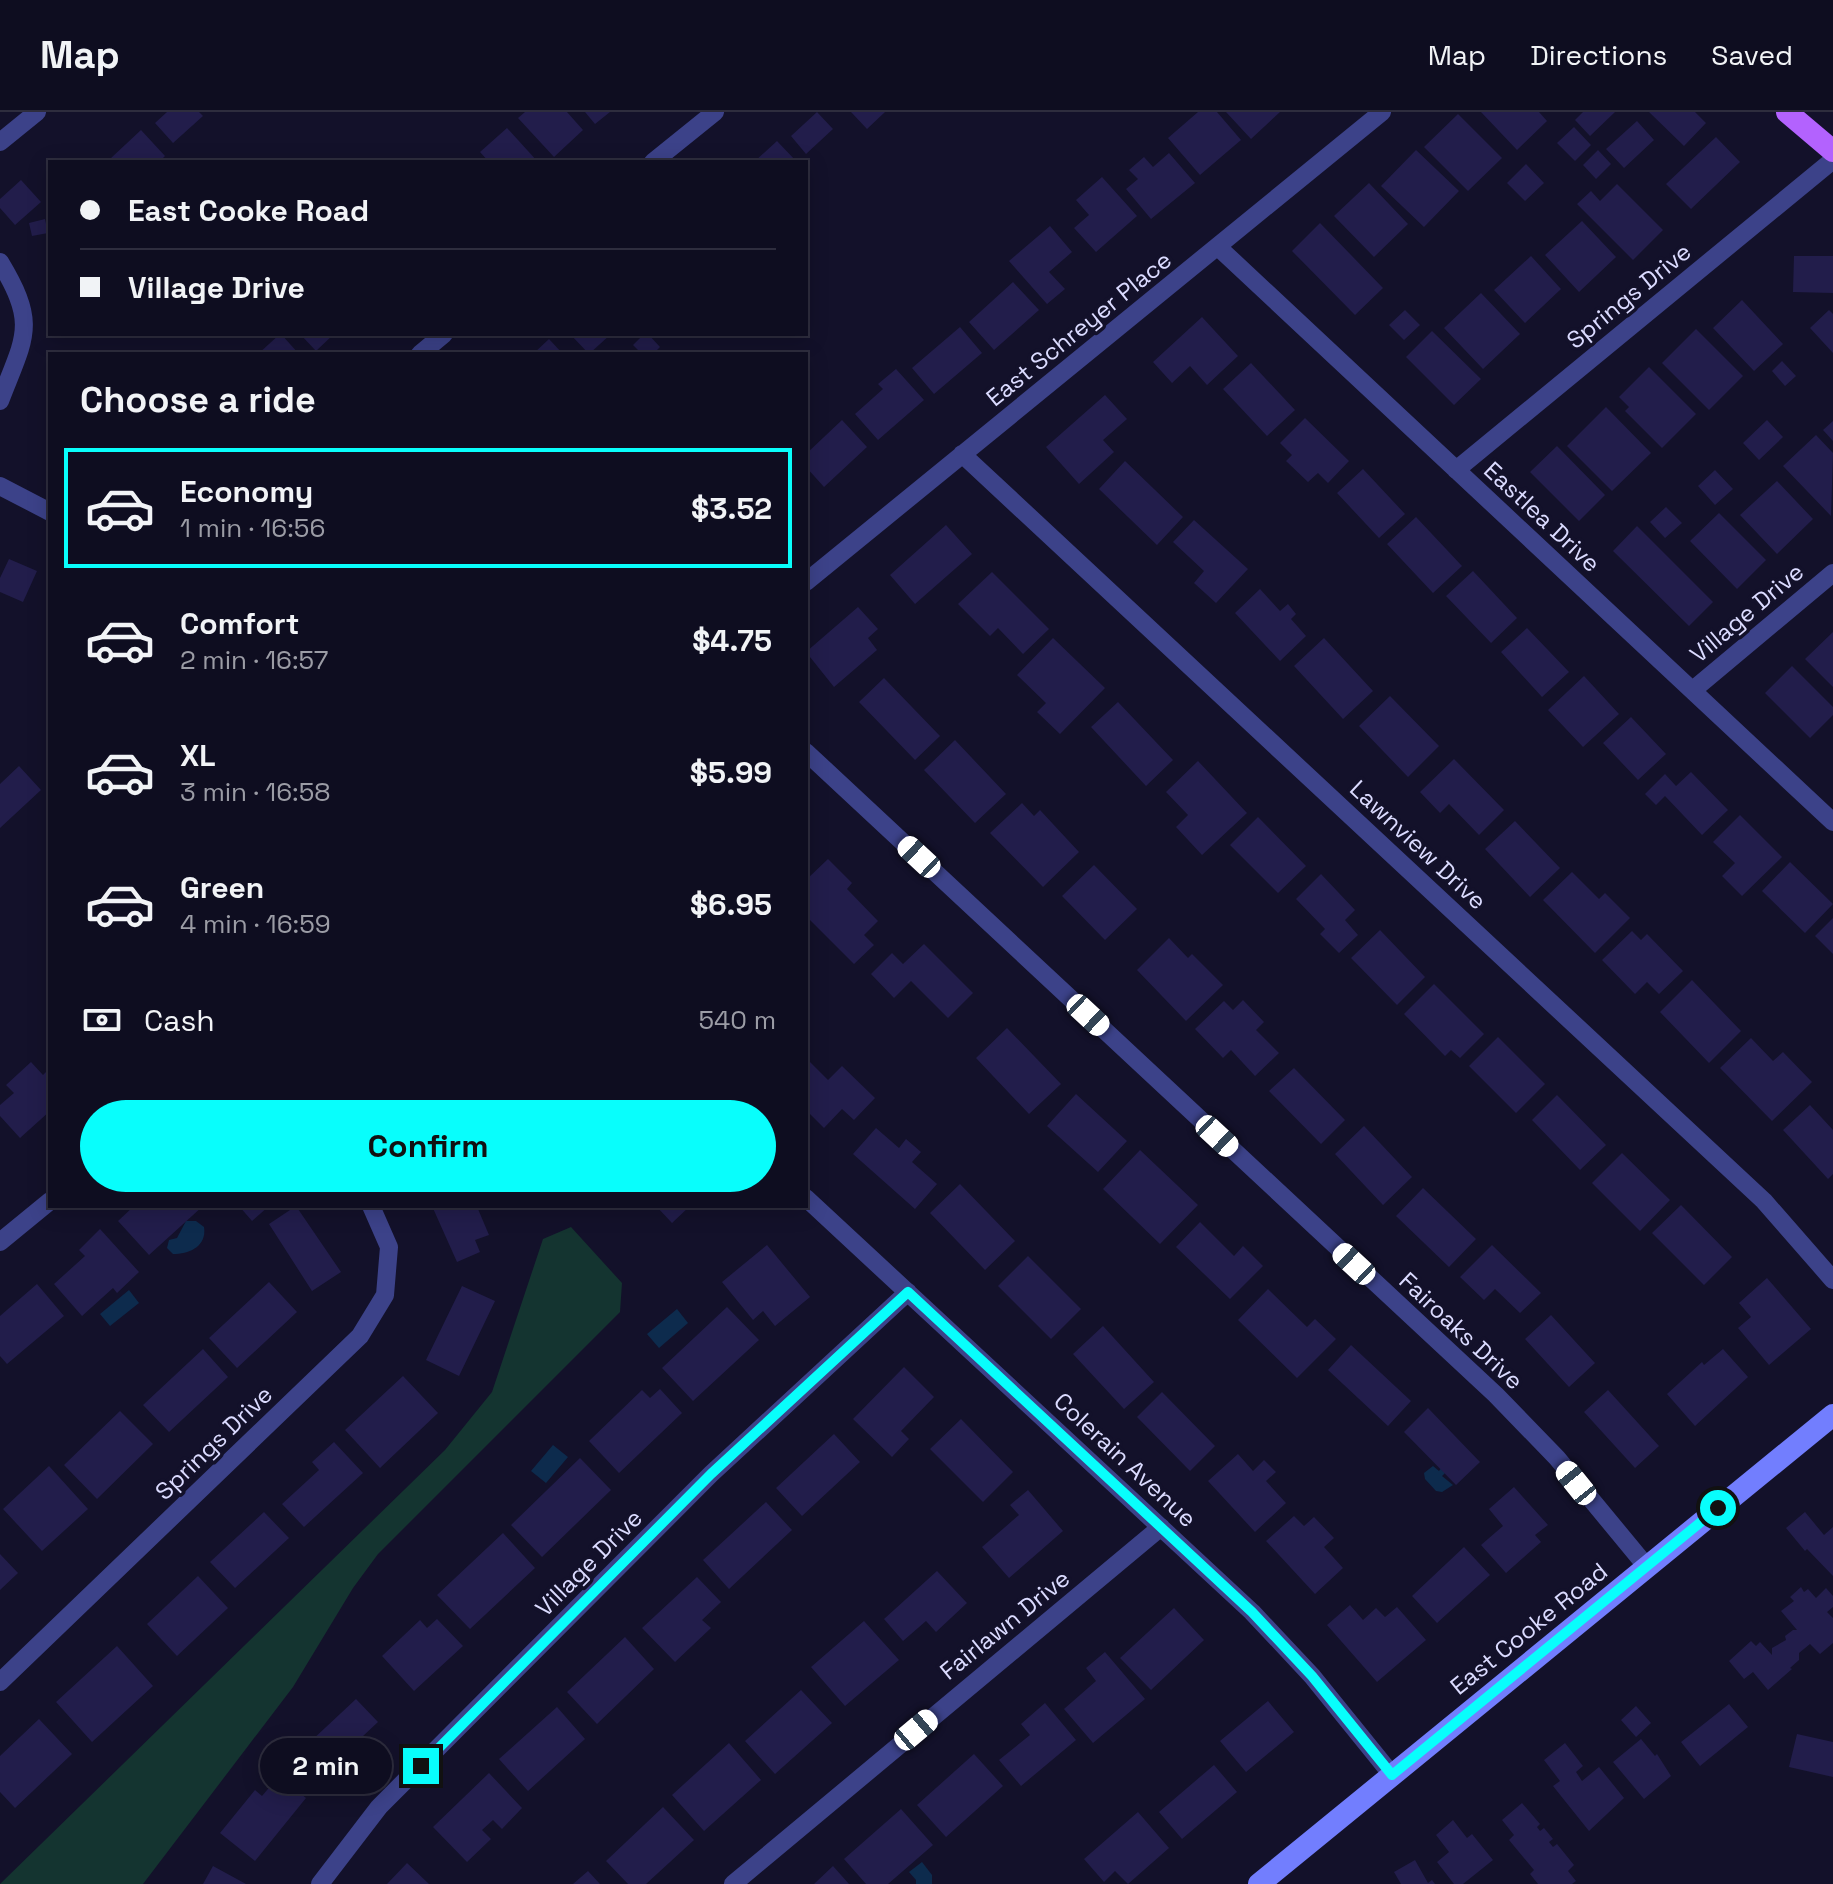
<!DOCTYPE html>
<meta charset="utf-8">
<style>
body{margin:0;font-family:"Space Grotesk",sans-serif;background:#171629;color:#f1f3f6;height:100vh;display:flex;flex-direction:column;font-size:30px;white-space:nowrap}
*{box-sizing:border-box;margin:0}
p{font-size:26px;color:#9b9ca5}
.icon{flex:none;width:44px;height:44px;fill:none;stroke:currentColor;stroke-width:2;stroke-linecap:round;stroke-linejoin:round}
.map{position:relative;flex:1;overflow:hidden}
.panel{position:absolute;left:48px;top:240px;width:760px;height:856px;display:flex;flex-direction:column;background:#0e0d20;border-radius:0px;box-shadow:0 4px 20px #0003,0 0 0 2px #2e2d3e}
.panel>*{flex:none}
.hud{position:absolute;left:48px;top:48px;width:760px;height:176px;border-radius:0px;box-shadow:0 4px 20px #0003,0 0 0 2px #2e2d3e;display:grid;align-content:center;height:176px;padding:0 32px;background:#0e0d20}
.end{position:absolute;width:36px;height:36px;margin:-18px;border:10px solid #08fefc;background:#111;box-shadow:0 0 0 4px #111}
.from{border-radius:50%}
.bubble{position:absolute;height:56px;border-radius:28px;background:#0e0d20;box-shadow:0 4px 20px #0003,0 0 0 2px #2e2d3e;font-size:26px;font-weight:700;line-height:56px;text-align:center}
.car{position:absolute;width:24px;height:48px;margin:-24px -12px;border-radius:10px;box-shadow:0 0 6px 2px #0007;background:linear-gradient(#fff 24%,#345 0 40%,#fff 0 76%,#345 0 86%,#fff 0)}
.hud b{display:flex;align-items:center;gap:28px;height:76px;font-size:30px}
.hud b+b{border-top:2px solid #2e2d3e}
.hud i{width:20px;height:20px;background:#f1f3f6}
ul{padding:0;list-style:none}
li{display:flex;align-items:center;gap:24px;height:120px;margin:0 16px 12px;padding:0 16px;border:4px solid transparent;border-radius:0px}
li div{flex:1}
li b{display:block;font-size:30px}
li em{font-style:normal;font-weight:700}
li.current{border-color:#08fefc}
li>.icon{width:72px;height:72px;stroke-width:1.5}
h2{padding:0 32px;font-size:36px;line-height:96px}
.pay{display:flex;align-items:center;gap:20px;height:88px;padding:0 32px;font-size:30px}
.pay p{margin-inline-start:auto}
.button{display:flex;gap:16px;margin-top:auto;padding:16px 32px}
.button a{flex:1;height:92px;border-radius:48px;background:#08fefc;color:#111;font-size:32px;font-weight:700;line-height:92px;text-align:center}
header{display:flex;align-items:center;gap:48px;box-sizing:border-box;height:112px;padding:0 40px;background:#0e0d20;border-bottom:2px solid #2e2d3e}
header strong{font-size:38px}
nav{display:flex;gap:44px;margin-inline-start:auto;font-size:28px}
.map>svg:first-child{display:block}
.green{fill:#143430}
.water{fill:#0d2b4d}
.building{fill:#221d4b}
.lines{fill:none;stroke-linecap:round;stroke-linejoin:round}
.minor{stroke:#3c4289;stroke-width:18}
.secondary{stroke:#727efe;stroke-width:22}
.primary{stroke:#b362fe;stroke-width:22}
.route{stroke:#08fefc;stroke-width:10}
.labels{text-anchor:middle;stroke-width:7;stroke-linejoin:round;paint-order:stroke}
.street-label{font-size:24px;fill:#dbdbff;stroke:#13112a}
</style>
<header>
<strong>Map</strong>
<nav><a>Map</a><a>Directions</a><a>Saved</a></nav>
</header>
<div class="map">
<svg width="1833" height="1772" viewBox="0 0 1833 1772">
<rect width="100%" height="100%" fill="#13112a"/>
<path class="green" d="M571,1115L622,1171L620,1200L378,1442L353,1476L293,1575L143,1772H0L445,1338L492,1280L543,1127Z"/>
<path class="water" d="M186,1109H196L204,1115C207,1134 190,1142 173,1142L167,1136L169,1128L177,1126Z
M129,1178L139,1191L110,1214L100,1202Z
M677,1197L688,1211L659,1236L647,1222Z
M553,1333L568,1345L546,1371L531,1359Z
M1433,1354L1439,1359L1442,1355L1447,1359L1442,1364L1453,1373L1442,1380L1436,1379L1425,1367L1424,1361Z
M922,1750L932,1763V1772H916V1768L909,1760Z"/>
<path class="building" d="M167,0H199L203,4L173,31L155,11Z
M525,0H567L583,18L554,45L518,6Z
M585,0H610L595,12Z
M817,0L833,17L806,42L791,24Z
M851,0H885L867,17Z
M1198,0H1217L1241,28L1200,63L1168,26Z
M1226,0H1280L1251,27Z
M1481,0H1539L1547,9L1517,38Z
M1583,0H1615L1590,24L1575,8Z
M1649,0H1695L1706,11L1684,34Z
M1458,2L1502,46L1468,79L1424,35Z
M1637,9L1654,28L1624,56L1606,37Z
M1574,15L1591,33L1575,49L1557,31Z
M507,16L538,50H489L480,40Z
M141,18L165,44L159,50H115L111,46Z
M1716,25L1740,50L1691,97L1666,72Z
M777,29L797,50H754Z
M1416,38L1459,79L1424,115L1381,74Z
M1598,38L1611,52L1596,67L1583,53Z
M1169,41L1195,71L1151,107L1126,77L1138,67L1129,58L1144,45L1153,55Z
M1526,52L1544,71L1525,89L1507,71Z
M1102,65L1137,104L1096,140L1074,116L1089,103L1076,88Z
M21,68L41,90L15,113L0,96V87Z
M1369,71L1408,112L1374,145L1334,104Z
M1617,72L1663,118L1633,148L1577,92L1591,79L1600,89Z
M45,107L48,121L32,124L29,111Z
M1582,109L1616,145L1579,180L1545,143Z
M1320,111L1383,176L1355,203L1292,139Z
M1050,114L1072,140L1049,160L1065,177L1047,192L1009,149Z
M1531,144L1561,177L1525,211L1494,178Z
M1794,144H1833V181L1793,180Z
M1013,170L1039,198L994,238L969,210Z
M1481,181L1520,222L1483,257L1444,216Z
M1742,188L1783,232L1754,259L1713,216Z
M1405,198L1420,213L1404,228L1389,213Z
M1829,198L1833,202V241L1810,216Z
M1202,205L1238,244L1207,273L1190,254L1172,271L1153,250Z
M960,215L982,241L934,282L912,256Z
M1696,217L1743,264L1709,298L1662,251Z
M1432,219L1481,267L1454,293L1406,245Z
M281,222L299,242H258L280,222Z
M300,222H334L316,239Z
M570,222H611L589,242Z
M644,222H648L660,235L653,242H642L633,233Z
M549,227L563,242H533Z
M1782,249L1796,264L1785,274L1772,259Z
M1251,251L1295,298L1267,324L1223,277Z
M1649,255L1696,302L1662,336L1625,299L1629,295L1619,285Z
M896,257L924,288L878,328L855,302L883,277L878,272Z
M1105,283L1127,307L1103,328L1114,340L1079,372L1046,335Z
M1606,295L1651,341L1612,379L1567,334Z
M1305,306L1349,349L1328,371L1318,361L1308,370L1286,349L1292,343L1280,331Z
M842,308L867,335L824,375L806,355V342Z
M1767,308L1783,325L1759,348L1743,331Z
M1833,309V329L1823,318Z
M1816,323L1833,341L1831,404L1783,354Z
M1557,334L1605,383L1579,409L1530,360Z
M1125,349L1183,405L1157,433L1099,377Z
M1363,357L1405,402L1379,426L1337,381Z
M1715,358L1733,377L1715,393L1698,374Z
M1777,369L1813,407L1777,442L1740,403Z
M1666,395L1682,411L1665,426L1650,410Z
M1719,401L1766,448L1737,477L1690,429Z
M1416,405L1462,454L1433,481L1387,432Z
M1194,408L1248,457L1216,491L1194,471L1204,459L1173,430Z
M946,413L972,442L915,492L890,463Z
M1637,414L1713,490L1689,514L1613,439Z
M9,447L37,459L23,490L0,480V466Z
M1473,459L1517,506L1491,531L1446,484Z
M992,460L1049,517L1023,542L998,516L990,524L958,492Z
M1260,477L1280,499L1288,492L1296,502L1291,507L1306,524L1280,549L1235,501Z
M858,495L878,517L868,526L877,538L834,575L806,540Z
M1527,516L1569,560L1542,585L1501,540Z
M1833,520V575L1805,547Z
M1053,526L1105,576L1060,622L1037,600L1046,591L1017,563Z
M1324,526L1373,579L1343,607L1294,554Z
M1792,554L1833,595V603L1810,626L1765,581Z
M1584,564L1619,602L1583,635L1548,598Z
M884,566L940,624L915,648L859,590Z
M1390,584L1439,634L1408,665L1359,614Z
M1118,590L1173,648L1146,674L1091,615Z
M1631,605L1666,642L1638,668L1603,631Z
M955,628L1006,682L975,711L924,658Z
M1454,647L1504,698L1479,723L1449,692L1440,701L1420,680Z
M1198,649L1247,701L1202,743L1176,715L1188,703L1166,680Z
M19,654L41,678L0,716V672Z
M1691,660L1728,698L1702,723L1665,684L1656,693L1645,682L1665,662L1676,674Z
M1022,691L1034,704L1040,698L1079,740L1043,775L990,721Z
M1740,703L1782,745L1742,784L1722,764L1735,751L1713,730Z
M1258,705L1306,754L1278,781L1230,733Z
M1515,709L1560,756L1530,785L1485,737Z
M828,747L852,771L847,777L878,809L864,823L874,833L854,852L806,804V768Z
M1790,750L1833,792L1805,821L1762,779Z
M1094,753L1137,797L1105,828L1062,784Z
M1572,760L1599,787L1605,781L1630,806L1595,841L1543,788Z
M1321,762L1355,798L1345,808L1358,823L1339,841L1320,822L1325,817L1296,787Z
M1833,806V842L1815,824Z
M1380,818L1425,865L1397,893L1351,846Z
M1632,819L1641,828L1647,822L1683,859L1659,882L1647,870L1635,882L1602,848Z
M1169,826L1188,846L1192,842L1223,873L1186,909L1137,858Z
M924,832L973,881L948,906L911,869L894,886L871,862L892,841L903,852Z
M1692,868L1741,919L1709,951L1660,900Z
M1434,872L1484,922L1460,946L1451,938L1445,944L1404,902Z
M1243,888L1264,910L1256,918L1279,941L1255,964L1231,938L1223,946L1195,917L1224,889L1233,898Z
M1007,916L1061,972L1029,1002L976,946Z
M1498,925L1545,972L1516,1001L1469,954Z
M1751,926L1773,949L1783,940L1812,970L1772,1009L1720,956Z
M806,946L828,968L842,954L875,986L854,1008L842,997L824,1016L806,998Z
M31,950L43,963L50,956V999L20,1026L0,1004V993L14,981L6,973Z
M1294,956L1345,1008L1321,1032L1269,979Z
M1076,982L1127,1029L1098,1060L1047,1014Z
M1557,983L1606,1033L1580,1058L1532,1008Z
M1810,993L1833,1018V1062L1828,1067L1783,1018Z
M1364,1014L1412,1065L1383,1093L1335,1042Z
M876,1016L899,1036L906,1027L921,1040L912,1050L937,1072L915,1097L853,1042Z
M1140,1038L1198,1093L1160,1132L1103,1077Z
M1622,1041L1670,1088L1640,1119L1592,1071Z
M960,1072L1015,1129L985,1158L930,1101Z
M1423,1076L1476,1127L1449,1155L1396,1104Z
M1681,1093L1732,1145L1704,1173L1652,1121Z
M134,1094H203L149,1143L118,1109Z
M239,1094H269L252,1109Z
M296,1094L341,1160L312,1179L269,1112Z
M432,1094H485L478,1097L489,1123L475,1128L480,1140L457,1150Z
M656,1094H690L672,1111Z
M1200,1110L1234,1144L1243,1134L1263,1154L1230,1187L1176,1135Z
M100,1117L139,1160L117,1181L113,1176L82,1204L54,1172L85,1144L79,1138Z
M767,1133L810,1185L775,1214L763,1199L753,1208L722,1170Z
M1492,1133L1541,1181L1520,1201L1495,1177L1484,1188L1460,1165Z
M1028,1144L1081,1197L1051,1227L998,1174Z
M1767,1166L1811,1217L1769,1253L1738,1216L1751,1205L1739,1191Z
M269,1170L297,1200L237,1256L209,1226Z
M37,1172L64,1204L7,1252L0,1244V1204Z
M462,1174L495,1189L459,1264L426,1248Z
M1268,1177L1307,1215L1315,1207L1336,1227L1297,1266L1238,1208Z
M727,1195L759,1228L693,1289L662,1256Z
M1551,1203L1595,1251L1569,1275L1525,1227Z
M1103,1214L1154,1270L1124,1297L1073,1242Z
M1351,1233L1411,1289L1388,1314L1328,1258Z
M203,1237L228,1265L169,1320L143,1293Z
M1723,1237L1748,1265L1695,1314L1667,1282L1702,1250L1704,1253Z
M904,1255L934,1285L901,1319L909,1327L892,1345L853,1307Z
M403,1264L438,1301L380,1356L345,1318Z
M660,1277L682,1301L619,1361L589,1329L642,1278L650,1286Z
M1608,1278L1659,1334L1635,1356L1584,1300Z
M1162,1280L1215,1334L1190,1359L1137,1305Z
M1428,1296L1480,1350L1456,1373L1404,1320Z
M120,1299L153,1332L97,1387L64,1353Z
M961,1307L1013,1360L983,1390L930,1337Z
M834,1322L860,1350L802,1404L776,1376Z
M334,1330L363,1361L304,1415L282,1392L319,1358L312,1350Z
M1238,1342L1253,1359L1264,1348L1276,1360L1266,1369L1286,1391L1255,1420L1208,1369Z
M580,1346L611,1378L542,1445L511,1413Z
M49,1354L88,1397L42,1439L3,1397Z
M1514,1375L1548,1413L1535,1423L1541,1430L1506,1461L1481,1433L1503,1414L1489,1397Z
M1028,1378L1063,1419L1009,1466L982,1435L1019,1403L1010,1393Z
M766,1390L792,1418L729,1477L703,1448Z
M264,1400L289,1426L235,1476L210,1450Z
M1805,1400L1824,1423L1833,1415V1464L1807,1437L1805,1439L1786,1416Z
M1294,1404L1304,1414L1314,1405L1334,1426L1324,1435L1343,1456L1315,1482L1266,1429Z
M503,1421L535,1456L470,1517L437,1483Z
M1464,1435L1490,1463L1437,1511L1412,1484Z
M0,1442L18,1461L0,1478Z
M937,1459L967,1491L936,1520L926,1509L903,1529L884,1507Z
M198,1464L228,1496L177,1544L147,1512Z
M697,1465L721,1490L702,1508L711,1516L675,1550L642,1516Z
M1801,1475L1804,1480L1808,1477L1816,1486L1826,1476L1833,1484V1495L1827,1500L1833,1506V1531L1820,1542L1810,1532L1799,1541V1548L1790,1556L1792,1557L1768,1578L1753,1560L1744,1567L1729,1549L1751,1529L1756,1534L1760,1530L1772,1543V1536L1786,1528L1785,1524L1793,1518H1797L1781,1499L1794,1489L1790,1485Z
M1350,1493L1363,1508L1376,1496L1385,1505L1397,1495L1426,1528L1377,1570L1327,1513Z
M1174,1496L1204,1528L1151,1578L1120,1546Z
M437,1507L463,1534L414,1579L382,1544L420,1508L427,1516Z
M864,1509L899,1548L845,1594L811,1555Z
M625,1525L654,1557L597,1612L567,1580Z
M117,1534L153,1574L92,1630L56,1590Z
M1105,1540L1145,1587L1093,1631L1064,1597L1096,1569L1086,1556Z
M801,1578L832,1611L775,1662L745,1629Z
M356,1587L378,1610L317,1667L295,1644Z
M1268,1589L1294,1620L1246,1660L1220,1629Z
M1045,1591L1076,1628L1021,1674L999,1648L1030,1623L1021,1612Z
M1729,1592L1748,1615L1700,1654L1681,1630Z
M1636,1594L1651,1611L1636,1625L1621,1608Z
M557,1595L585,1627L528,1679L499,1647Z
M39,1607L72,1642L15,1696L0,1680V1644Z
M1797,1622L1833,1630V1665L1789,1655Z
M1641,1627L1655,1644L1657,1642L1671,1664L1644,1687L1613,1650Z
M729,1631L761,1668L704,1719L672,1683Z
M1565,1631L1583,1654L1576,1660L1582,1669L1599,1655L1624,1686L1589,1719L1553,1674L1560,1669L1544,1648Z
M974,1642L1003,1674L946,1725L917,1693Z
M1214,1653L1237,1680L1182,1727L1159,1700Z
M489,1661L522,1696L502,1717L493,1708L482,1718L491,1727L467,1750L433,1715Z
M279,1664L306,1686L255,1749L220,1721L255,1678L262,1684Z
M1522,1691L1540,1712L1537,1715L1540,1719L1544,1716L1553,1727L1549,1730L1553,1735L1557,1732L1574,1753L1568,1759L1576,1769L1572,1772H1538L1530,1762L1534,1758L1509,1728L1514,1723L1502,1708Z
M663,1695L694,1728L646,1772H628L606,1749Z
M901,1697L933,1733L888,1772H866L844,1747Z
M1138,1700L1169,1736L1128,1772L1115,1759L1104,1770L1084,1747Z
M1453,1708L1467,1726L1472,1722L1493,1748L1463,1772H1454L1437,1750L1449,1740L1436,1723Z
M1415,1748L1428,1771L1432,1768L1435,1772H1401L1394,1760Z
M407,1751L429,1772H387Z
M213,1754L246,1772H203Z
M833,1754L849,1772H814Z
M588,1759L600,1772H573Z"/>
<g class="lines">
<path class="minor" d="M0,30L37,0
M653,50L715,0
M1218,135L1833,710
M0,150C38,213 25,224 0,289
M420,242L444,222
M962,342L1764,1089L1833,1168
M1456,358L1833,48
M0,374L50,400
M806,470L1382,0
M1693,578L1833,461
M806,640L1496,1283L1557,1346L1647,1455
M806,1086L1252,1500L1312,1564L1392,1663
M0,1130L50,1089
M0,1570L360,1224L385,1183L389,1135L371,1094
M320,1772L379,1695L711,1362L908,1180
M733,1772L1161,1415"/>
<path class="secondary" d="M1259,1772L1833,1303"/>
<path class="primary" d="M1787,0L1833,39"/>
</g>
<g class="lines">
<path class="route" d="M421,1654L711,1362L908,1180L1252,1500L1312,1564L1392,1663L1718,1396"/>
</g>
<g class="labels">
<g class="street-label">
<text transform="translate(1629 184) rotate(-39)" y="8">Springs Drive</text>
<text transform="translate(1079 217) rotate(-39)" y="8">East Schreyer Place</text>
<text transform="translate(1542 405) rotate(43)" y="8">Eastlea Drive</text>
<text transform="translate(1747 501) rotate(-40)" y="8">Village Drive</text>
<text transform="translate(1418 733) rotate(43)" y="8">Lawnview Drive</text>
<text transform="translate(1461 1219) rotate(43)" y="8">Fairoaks Drive</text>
<text transform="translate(214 1331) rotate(-44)" y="8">Springs Drive</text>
<text transform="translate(1125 1348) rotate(43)" y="8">Colerain Avenue</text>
<text transform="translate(589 1451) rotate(-45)" y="8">Village Drive</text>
<text transform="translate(1005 1513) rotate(-39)" y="8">Fairlawn Drive</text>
<text transform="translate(1529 1517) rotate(-39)" y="8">East Cooke Road</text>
</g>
</g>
</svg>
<i class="end from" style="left:1718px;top:1396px"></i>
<i class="end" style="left:421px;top:1654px"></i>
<div class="bubble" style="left:260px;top:1626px;width:132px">2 min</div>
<i class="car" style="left:919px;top:745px;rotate:313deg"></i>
<i class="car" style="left:1088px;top:903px;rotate:133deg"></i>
<i class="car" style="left:1217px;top:1024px;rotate:133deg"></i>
<i class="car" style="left:1354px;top:1152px;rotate:313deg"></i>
<i class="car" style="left:1576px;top:1371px;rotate:321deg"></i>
<i class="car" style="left:916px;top:1618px;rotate:50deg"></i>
<div class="hud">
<b><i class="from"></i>East Cooke Road</b>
<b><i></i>Village Drive</b>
</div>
<section class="panel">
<h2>Choose a ride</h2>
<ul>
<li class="current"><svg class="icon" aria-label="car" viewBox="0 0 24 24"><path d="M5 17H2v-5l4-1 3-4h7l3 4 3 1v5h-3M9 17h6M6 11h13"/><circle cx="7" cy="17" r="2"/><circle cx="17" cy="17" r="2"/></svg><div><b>Economy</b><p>1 min · 16:56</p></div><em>$3.52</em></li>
<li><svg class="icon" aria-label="car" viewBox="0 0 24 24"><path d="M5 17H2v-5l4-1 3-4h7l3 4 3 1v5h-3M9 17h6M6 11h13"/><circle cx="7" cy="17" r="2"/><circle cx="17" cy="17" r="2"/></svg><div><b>Comfort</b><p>2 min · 16:57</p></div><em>$4.75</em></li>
<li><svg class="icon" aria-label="car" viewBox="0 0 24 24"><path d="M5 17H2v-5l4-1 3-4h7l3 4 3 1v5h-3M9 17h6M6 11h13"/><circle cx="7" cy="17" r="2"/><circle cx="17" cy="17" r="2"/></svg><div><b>XL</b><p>3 min · 16:58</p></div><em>$5.99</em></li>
<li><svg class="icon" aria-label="car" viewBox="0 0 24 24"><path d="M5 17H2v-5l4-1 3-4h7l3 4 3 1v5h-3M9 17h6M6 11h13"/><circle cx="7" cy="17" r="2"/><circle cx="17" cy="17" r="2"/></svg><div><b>Green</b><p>4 min · 16:59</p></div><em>$6.95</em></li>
</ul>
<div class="pay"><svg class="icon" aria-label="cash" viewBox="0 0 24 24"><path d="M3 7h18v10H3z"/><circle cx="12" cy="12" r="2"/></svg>Cash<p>540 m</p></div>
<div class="button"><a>Confirm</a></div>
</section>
</div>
